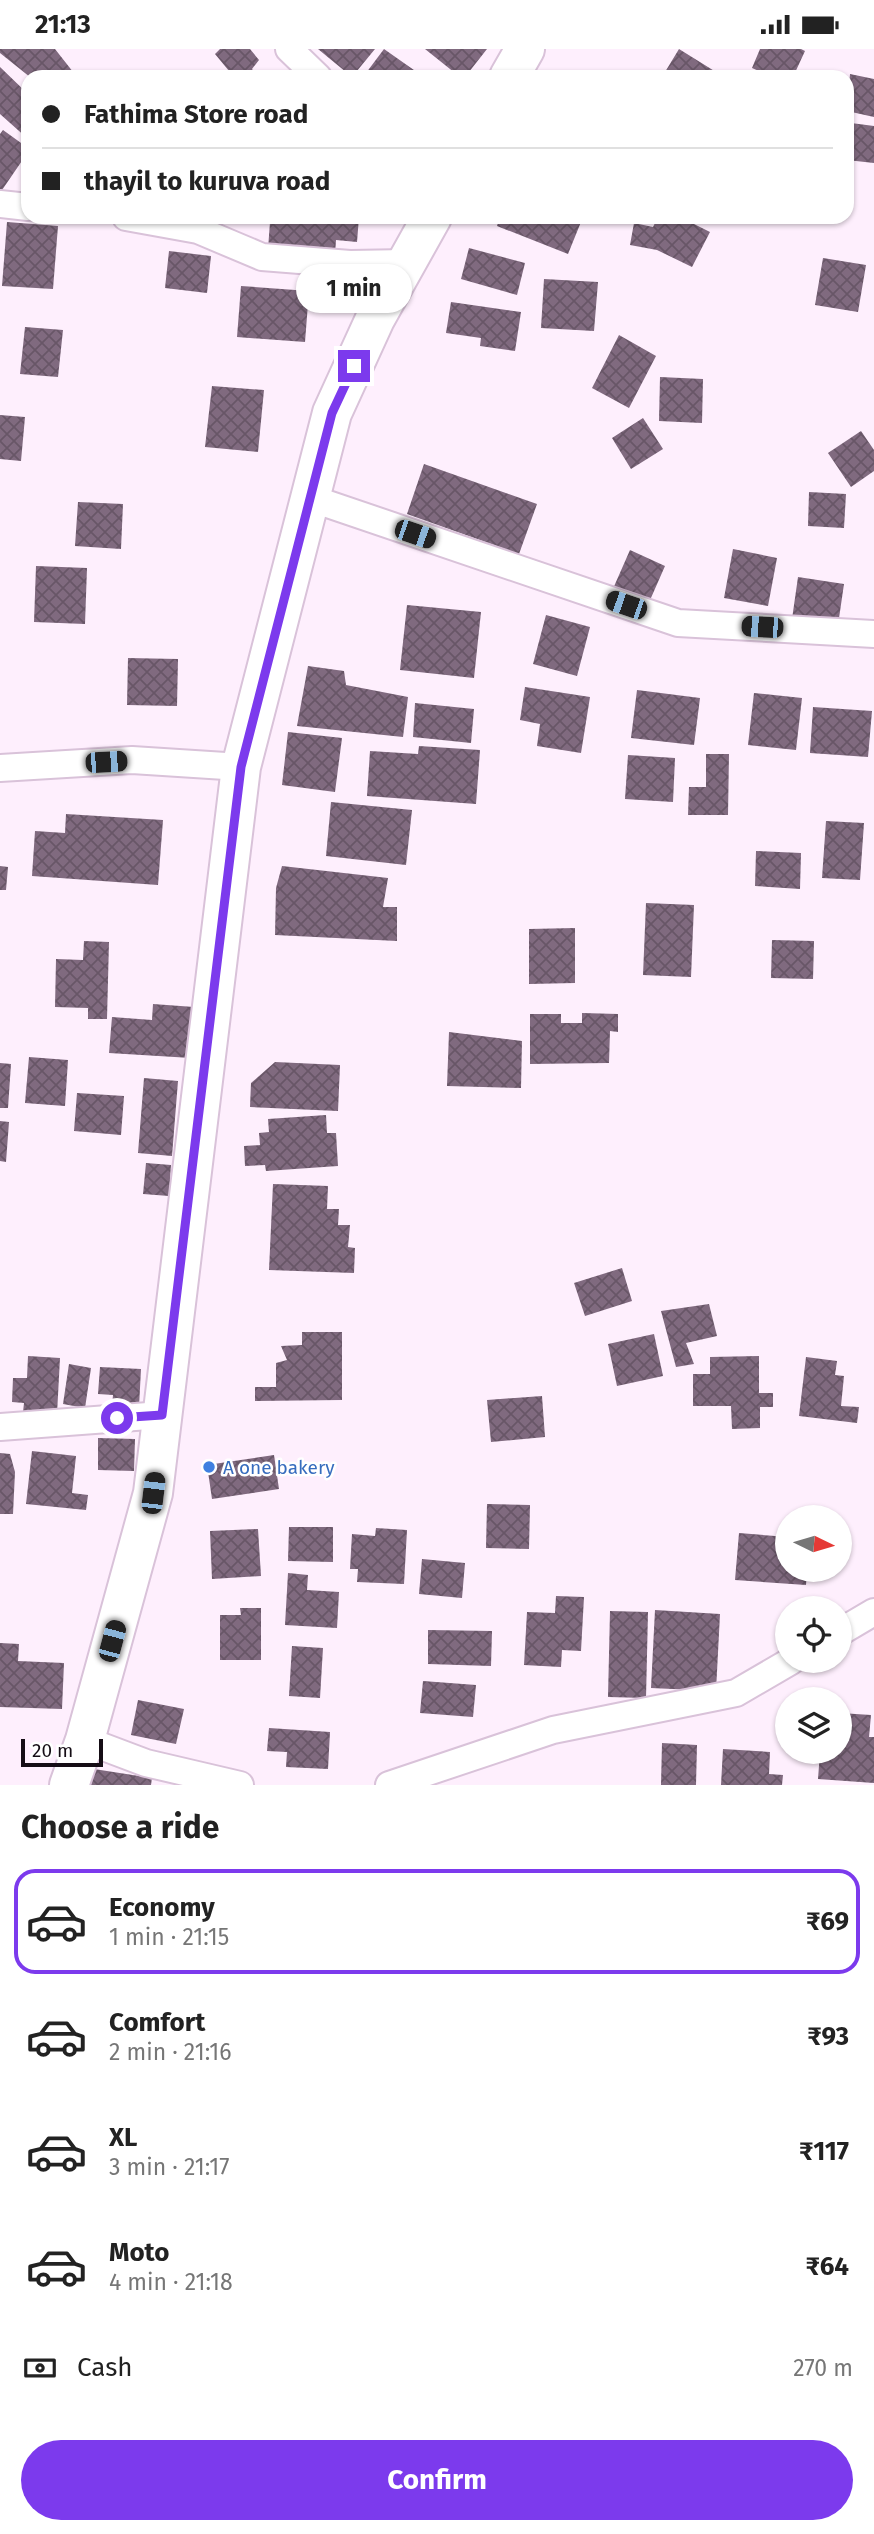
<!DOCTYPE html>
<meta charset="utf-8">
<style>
body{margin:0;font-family:"Fira Sans",sans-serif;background:#f6f6f6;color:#222;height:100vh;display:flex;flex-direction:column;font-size:26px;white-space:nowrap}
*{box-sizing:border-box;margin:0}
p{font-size:23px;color:#767676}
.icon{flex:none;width:38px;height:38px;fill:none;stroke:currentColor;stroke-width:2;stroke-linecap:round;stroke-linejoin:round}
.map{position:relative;height:1736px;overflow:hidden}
.panel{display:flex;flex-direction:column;background:#fff;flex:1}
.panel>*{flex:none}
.hud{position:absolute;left:21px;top:21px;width:833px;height:154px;border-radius:21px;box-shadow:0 2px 5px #0004;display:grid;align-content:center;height:154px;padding:0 21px;background:#fff}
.needle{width:46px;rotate:95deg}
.tools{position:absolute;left:775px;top:1456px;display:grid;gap:14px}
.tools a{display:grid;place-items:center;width:77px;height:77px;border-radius:50%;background:#fff;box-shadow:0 2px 5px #0004;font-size:35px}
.scale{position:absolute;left:21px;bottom:18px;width:82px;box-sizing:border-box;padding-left:7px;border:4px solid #150d15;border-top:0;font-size:19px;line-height:24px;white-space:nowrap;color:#150d15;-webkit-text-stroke:5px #fff;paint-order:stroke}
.end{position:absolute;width:32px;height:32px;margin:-16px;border:9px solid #7c3aed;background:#fff;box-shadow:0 0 0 4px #fff}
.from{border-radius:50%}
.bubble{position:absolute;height:49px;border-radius:24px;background:#fff;box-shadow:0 2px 5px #0004;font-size:23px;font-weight:700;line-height:49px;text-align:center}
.car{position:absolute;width:21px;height:42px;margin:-21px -10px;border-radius:9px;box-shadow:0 0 5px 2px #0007;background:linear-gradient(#222 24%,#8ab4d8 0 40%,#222 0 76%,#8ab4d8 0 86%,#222 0)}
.hud b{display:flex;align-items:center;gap:24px;height:66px;font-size:26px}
.hud b+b{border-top:2px solid #e0e0e0}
.hud i{width:18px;height:18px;background:#222}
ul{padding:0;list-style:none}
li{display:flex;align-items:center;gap:21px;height:105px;margin:0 14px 10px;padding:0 7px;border:4px solid transparent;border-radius:21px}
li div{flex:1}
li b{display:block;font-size:26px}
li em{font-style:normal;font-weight:700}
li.selected{border-color:#7c3aed}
li>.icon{width:63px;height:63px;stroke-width:1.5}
h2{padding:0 21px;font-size:32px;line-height:84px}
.pay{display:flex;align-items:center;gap:18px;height:77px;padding:0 21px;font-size:26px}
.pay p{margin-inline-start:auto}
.button{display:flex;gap:14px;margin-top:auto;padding:14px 21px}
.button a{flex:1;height:80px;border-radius:42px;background:#7c3aed;color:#fff;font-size:28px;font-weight:700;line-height:80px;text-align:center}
.status{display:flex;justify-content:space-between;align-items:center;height:49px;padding:0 35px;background:#fff;direction:ltr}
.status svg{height:19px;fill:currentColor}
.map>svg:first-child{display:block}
.building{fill:url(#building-cross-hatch)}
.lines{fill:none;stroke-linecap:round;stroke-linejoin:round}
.minor-casing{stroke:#d9c2d9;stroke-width:30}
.secondary-casing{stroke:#d9c2d9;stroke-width:42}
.minor{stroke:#fff;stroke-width:26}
.secondary{stroke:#fff;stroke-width:38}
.route{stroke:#7c3aed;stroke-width:9}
.shop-dot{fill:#3f7fe0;stroke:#fff;stroke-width:2.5}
.labels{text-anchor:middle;stroke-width:5;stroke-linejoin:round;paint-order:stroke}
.shop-label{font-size:19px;fill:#366cbe;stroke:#fff;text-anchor:start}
</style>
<div class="status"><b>21:13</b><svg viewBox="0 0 49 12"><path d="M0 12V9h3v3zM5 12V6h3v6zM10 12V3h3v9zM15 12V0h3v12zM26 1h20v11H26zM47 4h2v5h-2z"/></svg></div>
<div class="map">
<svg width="874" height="1736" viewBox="0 0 874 1736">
<defs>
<pattern id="building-cross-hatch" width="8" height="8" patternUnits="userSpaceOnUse" patternTransform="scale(1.75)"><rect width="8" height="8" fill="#806a7f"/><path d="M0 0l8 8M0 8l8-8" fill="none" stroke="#685667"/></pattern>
</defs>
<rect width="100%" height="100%" fill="#feeffd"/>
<path class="building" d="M0,0H55L77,28H30L0,4Z
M220,0H250L259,11L252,20L258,28H234L215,5Z
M318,0H375L352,28Z
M384,0L421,26L419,28H363Z
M425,0H487L465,28H460Z
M679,0L724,28H662Z
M760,0H801L805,2L793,28H773L752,19Z
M0,18L28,45V90L0,65Z
M850,25L874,30V68L847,62Z
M851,74L874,77V114L847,111Z
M3,81L28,99V103L0,144V85Z
M294,168H359L357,193L336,191L335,206L268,200L270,173L294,175Z
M500,168H583L568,205L497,177Z
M658,168H680L710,183L692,218L657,201L630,196L634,174L653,178Z
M7,173L58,177L53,240L2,237Z
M469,199L525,214L517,246L461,230Z
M169,202L211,207L207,244L165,239Z
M823,209L866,216L858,263L815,256Z
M544,230L598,233L594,282L541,279Z
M241,237L309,242L305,293L237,288Z
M451,253L521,263L515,302L480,297L481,289L446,284Z
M25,278L63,281L58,328L20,325Z
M619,286L656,307L629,359L592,339Z
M660,328L703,330L702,374L659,372Z
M212,337L264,341L258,403L205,398Z
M0,366L25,368L21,412L0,410Z
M643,369L663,400L631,420L612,389Z
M861,382L874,401V422L851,438L828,404Z
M424,415L537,455L519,505L407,465Z
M809,443L846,445L844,479L808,477Z
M78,453L123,455L121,500L75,497Z
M733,500L777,509L768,557L724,549Z
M630,501L665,517L647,558L612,542Z
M36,517L87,519L85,575L34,573Z
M798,528L844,535L838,576L792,570Z
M407,556L481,563L474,629L400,621Z
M546,566L590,578L577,627L533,615Z
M128,609L178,610L177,657L127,656Z
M308,617L344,622L346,636L408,648L403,688L297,677Z
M525,638L590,648L581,704L537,697L540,675L520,671Z
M637,641L700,649L694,696L631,689Z
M754,644L802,649L796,701L748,696Z
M415,654L474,660L471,694L413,688Z
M813,658L872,662L868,708L810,704Z
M288,683L342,689L335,743L282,736Z
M419,697L480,701L476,755L367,747L370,702L418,705Z
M706,705H729L728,766H688L689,738H706Z
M628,706L675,709L673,753L625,750Z
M331,753L412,761L406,816L326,807Z
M66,765L163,771L158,836L32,827L35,782L65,784Z
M826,772L864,774L860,831L822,829Z
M756,802L801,804L800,840L755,837Z
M0,817L8,818L6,841H0Z
M282,817L388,829L383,858H397V892L275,886L276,839Z
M646,854L694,856L691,928L643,926Z
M575,879V934L529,935V880Z
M772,891L814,892L813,930L771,929Z
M84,892L109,893L107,970H88V959L55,958L56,910L83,911Z
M153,955L194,958L191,1009L109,1004L112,968L152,971Z
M582,964L618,965V983L610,982L609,1014L530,1015V965H561V974H582Z
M449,983L522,992L521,1039L447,1037Z
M29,1008L68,1011L65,1057L25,1054Z
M275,1013L340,1016L338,1062L250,1058L251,1034Z
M0,1014L11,1015L8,1059H0Z
M144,1029L178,1032L172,1107L138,1104Z
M77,1044L124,1047L121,1086L74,1082Z
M326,1066L327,1084H336L338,1117L266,1122L265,1116L245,1117L244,1097L260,1096L259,1084L269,1083L268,1070Z
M0,1072L9,1073L6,1113L0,1112Z
M146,1114L171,1116L169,1147L143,1145Z
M273,1135L328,1137L327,1160H339L338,1176H350L348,1198L355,1199L354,1224L269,1221Z
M622,1219L632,1252L585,1267L574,1234Z
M709,1255L717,1287L686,1294L694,1315L676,1318L661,1262Z
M302,1283H342V1351L255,1352V1338H276V1314L287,1311L281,1297L302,1296Z
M654,1285L663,1327L617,1337L608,1295Z
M28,1307L60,1309L57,1365L23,1363L24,1354L12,1353L13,1329H27Z
M759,1307V1344H773V1358H760V1379L732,1380L731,1357H693V1325H710V1308Z
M806,1308L837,1312L835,1326L844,1327L841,1357L859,1358L857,1374L799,1367Z
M69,1315L91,1319L85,1359L63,1355Z
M100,1318L141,1320L139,1358L112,1357L113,1346L98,1345Z
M542,1347L545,1388L491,1393L487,1351Z
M98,1389L135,1390L134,1422L98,1421Z
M32,1402L76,1407L72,1444L88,1446L86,1461L26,1455Z
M0,1404L10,1405L15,1423L13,1465H0Z
M274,1406L279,1440L212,1450L207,1416Z
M487,1455L530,1456L529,1500L486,1499Z
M289,1478H333V1513L288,1512Z
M376,1479L407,1481L404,1535L357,1533L358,1520H350L352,1485L375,1487Z
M258,1480L261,1527L212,1530L210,1482Z
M739,1484L788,1488V1521H807L806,1536L735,1531Z
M422,1510L465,1514L462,1549L419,1545Z
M288,1524L308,1526L307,1541L339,1543L337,1579L285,1576Z
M556,1547L584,1548L581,1602L562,1601L561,1618L524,1616L527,1563L555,1564Z
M240,1559H261V1611H220V1566H241Z
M655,1561L720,1565L716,1642L651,1639Z
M610,1562L648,1563L646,1649L608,1648Z
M428,1581L492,1582L491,1617L428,1615Z
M0,1594L19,1595L18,1612L64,1614L62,1660L0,1658Z
M292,1597L323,1599L320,1649L289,1647Z
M423,1632L476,1636L473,1668L420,1664Z
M138,1651L184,1660L176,1695L131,1686Z
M840,1664L871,1666L869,1688H874V1734L818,1730L820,1703H840Z
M269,1679L330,1683L328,1720L286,1718L287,1703L267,1702Z
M662,1694L697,1696L696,1736H661Z
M723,1700L770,1703L769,1725L783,1726L782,1736H721Z
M94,1720L152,1729L151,1736H91Z"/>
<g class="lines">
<defs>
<path id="minor" d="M289,0L318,28
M0,155L28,158
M126,168L198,181L262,208L350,215L407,214
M310,449L678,574L874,585
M0,719L132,711L241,718
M0,1378L162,1366
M840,1583L874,1563
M85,1691L146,1714L240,1736
M389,1736L553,1681L736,1644L791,1612"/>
<path id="secondary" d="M509,28L525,0
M69,1736L85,1691L153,1444L241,718L332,364L375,270L432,168"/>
</defs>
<use href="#minor" class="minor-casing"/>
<use href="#secondary" class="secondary-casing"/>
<use href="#minor" class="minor"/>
<use href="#secondary" class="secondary"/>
</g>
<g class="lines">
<path class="route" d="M117,1369L162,1366L241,718L332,364L354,317"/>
</g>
<circle class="shop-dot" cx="209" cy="1418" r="7"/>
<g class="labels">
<g class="shop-label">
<text x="223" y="1425">A one bakery</text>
</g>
</g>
</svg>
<div class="tools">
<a><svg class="needle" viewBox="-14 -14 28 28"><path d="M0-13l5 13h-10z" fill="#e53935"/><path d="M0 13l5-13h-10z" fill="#767676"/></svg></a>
<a><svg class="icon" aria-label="locate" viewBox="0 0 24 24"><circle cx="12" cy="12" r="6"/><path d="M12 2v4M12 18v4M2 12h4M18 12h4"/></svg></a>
<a><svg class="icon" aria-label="layers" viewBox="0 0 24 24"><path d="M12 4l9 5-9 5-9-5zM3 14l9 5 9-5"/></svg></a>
</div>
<div class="scale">20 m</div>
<i class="end from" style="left:117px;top:1369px"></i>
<i class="end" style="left:354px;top:317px"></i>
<div class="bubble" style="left:296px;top:215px;width:116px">1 min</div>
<i class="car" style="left:415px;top:485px;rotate:109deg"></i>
<i class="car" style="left:626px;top:556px;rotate:289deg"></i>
<i class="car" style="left:762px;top:578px;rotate:273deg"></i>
<i class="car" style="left:106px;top:713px;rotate:87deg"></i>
<i class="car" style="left:153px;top:1444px;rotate:7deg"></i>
<i class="car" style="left:112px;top:1592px;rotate:15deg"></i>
<div class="hud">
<b><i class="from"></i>Fathima Store road</b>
<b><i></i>thayil to kuruva road</b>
</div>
</div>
<section class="panel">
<h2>Choose a ride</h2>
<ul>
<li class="selected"><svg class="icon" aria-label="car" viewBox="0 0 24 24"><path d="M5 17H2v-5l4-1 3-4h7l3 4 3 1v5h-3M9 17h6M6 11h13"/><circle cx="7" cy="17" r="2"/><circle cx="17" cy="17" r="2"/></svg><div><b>Economy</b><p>1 min · 21:15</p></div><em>₹69</em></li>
<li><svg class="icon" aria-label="car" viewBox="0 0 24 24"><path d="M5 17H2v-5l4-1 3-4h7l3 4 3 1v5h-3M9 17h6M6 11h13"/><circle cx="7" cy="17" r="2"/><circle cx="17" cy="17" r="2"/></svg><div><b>Comfort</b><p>2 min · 21:16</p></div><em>₹93</em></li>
<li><svg class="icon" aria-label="car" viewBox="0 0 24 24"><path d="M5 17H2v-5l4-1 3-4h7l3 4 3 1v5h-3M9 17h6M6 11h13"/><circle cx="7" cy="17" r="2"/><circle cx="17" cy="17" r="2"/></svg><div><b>XL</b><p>3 min · 21:17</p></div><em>₹117</em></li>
<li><svg class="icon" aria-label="car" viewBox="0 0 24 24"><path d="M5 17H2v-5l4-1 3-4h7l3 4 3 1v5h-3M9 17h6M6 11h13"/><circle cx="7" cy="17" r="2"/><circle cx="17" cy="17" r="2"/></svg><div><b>Moto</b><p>4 min · 21:18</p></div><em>₹64</em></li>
</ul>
<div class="pay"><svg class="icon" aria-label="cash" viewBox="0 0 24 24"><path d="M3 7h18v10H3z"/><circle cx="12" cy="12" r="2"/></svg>Cash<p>270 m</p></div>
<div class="button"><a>Confirm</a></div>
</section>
